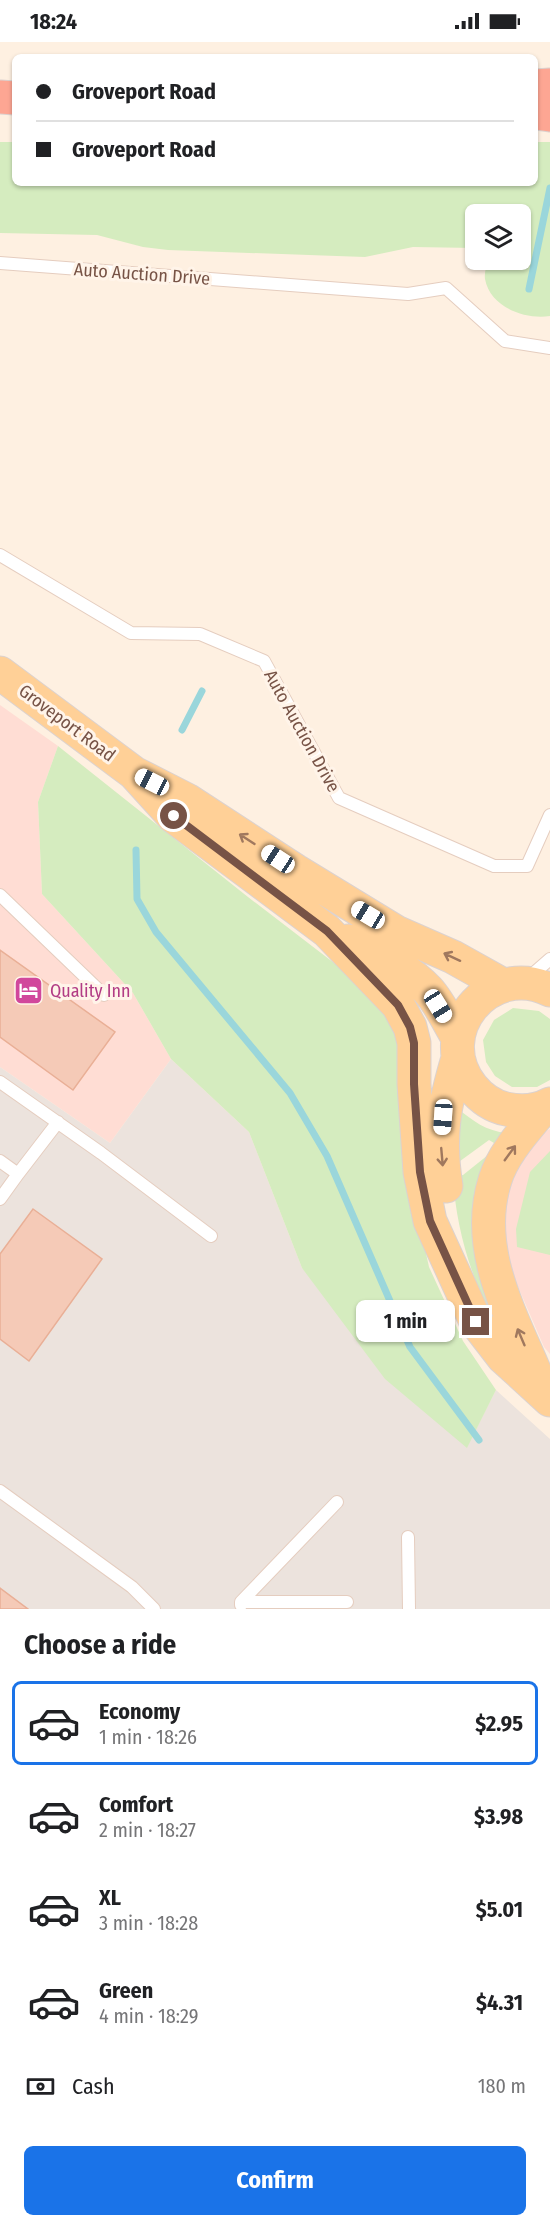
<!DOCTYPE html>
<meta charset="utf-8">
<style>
body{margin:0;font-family:"Fira Sans Condensed",sans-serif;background:#f6f6f6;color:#202124;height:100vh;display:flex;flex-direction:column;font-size:22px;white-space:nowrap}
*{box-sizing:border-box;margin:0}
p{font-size:20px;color:#757577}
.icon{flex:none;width:33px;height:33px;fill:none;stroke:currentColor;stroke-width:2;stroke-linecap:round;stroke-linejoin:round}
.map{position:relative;height:1567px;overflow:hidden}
.drawer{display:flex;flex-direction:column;background:#fff;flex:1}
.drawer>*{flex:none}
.guide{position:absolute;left:12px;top:12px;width:526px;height:132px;border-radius:9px;box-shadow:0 2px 4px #0004;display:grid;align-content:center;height:132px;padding:0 24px;background:#fff}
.controls{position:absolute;left:465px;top:162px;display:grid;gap:12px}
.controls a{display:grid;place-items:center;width:66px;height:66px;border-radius:9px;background:#fff;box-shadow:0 2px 4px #0004;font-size:30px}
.end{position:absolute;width:27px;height:27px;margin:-14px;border:8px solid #775346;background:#fff;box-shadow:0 0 0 3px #fff}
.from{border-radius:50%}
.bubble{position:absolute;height:42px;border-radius:9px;background:#fff;box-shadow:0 2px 4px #0004;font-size:20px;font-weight:700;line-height:42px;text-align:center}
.car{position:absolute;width:18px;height:36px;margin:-18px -9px;border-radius:8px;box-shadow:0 0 4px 2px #0007;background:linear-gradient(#fff 24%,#345 0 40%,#fff 0 76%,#345 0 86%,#fff 0)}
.guide b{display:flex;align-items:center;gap:21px;height:57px;font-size:22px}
.guide b+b{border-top:2px solid #e0e0e0}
.guide i{width:15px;height:15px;background:#202124}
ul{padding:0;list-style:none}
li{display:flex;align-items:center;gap:18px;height:84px;margin:0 12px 9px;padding:0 12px;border:3px solid transparent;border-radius:9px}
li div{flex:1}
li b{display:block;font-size:22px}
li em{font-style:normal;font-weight:700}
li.current{border-color:#1a73e8}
li>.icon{width:54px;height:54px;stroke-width:1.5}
h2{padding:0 24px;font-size:27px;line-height:72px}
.pay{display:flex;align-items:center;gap:15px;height:66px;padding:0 24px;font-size:22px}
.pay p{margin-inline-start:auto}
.primary-button{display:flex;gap:12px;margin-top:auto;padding:12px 24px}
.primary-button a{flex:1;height:69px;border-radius:9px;background:#1a73e8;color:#fff;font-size:24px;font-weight:700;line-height:69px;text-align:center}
.status{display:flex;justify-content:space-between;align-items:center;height:42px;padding:0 30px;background:#fff;direction:ltr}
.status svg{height:16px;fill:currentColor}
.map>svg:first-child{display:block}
.commercial{fill:#ffddd4}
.industrial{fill:#ece3dd}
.green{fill:#d5ecbf}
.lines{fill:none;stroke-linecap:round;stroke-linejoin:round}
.stream{stroke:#9ad6db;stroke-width:7}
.building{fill:#f5cab7;stroke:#e9af96;stroke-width:1.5}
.service-casing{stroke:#e5cdbf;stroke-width:14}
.primary-casing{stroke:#dcd2cf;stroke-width:35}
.motorway-casing{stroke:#dcd2cf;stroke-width:35}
.service{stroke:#fff;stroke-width:12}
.primary{stroke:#ffd097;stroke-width:33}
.motorway{stroke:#fda693;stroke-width:33}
.oneway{stroke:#a0785e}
.route{stroke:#775346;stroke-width:8}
.labels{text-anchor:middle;stroke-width:6;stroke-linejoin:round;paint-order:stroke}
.street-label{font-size:18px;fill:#775346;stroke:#fff4e9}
.hotel-label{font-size:18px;fill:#b23c85;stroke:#fff4e9;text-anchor:start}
</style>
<div class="status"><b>18:24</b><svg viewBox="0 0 49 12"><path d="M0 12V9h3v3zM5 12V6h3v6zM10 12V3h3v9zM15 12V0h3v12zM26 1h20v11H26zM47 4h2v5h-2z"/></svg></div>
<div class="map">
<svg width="550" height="1567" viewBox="0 0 550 1567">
<rect width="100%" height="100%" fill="#fef0e1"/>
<path class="commercial" d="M0,663L58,704L38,760L42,852L133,951L171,1017L110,1101L0,1025Z
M550,1087V1312L544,1305L503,1210L501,1156L533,1095Z"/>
<path class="industrial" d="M171,1017L249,1090L302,1226L467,1405L496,1348L550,1397V1567H0V1025L110,1101Z"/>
<path class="green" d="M0,100H15V141H536V100H550V274C525,278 490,265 485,237C484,231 487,223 487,218H520V172H476L475,206L413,205L365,215L168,208L143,205L97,193L0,191Z
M58,704L248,855L381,957L405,1001L411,1143L429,1225L463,1299L496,1348L467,1406L385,1337L302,1226L249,1090L171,1017L133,951L42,852L38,760Z
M513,966L539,969L550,977V1038L537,1045H512L495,1034L486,1020L483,998L494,978Z
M457,1066C473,1079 486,1089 507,1091L499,1104L489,1098L456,1122Z
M550,1109V1213L517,1205L516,1187L530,1130Z
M488,1113L494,1114L498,1288C473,1241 456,1189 453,1135L463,1133Z"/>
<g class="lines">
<path class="stream" d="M529,247L550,146
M182,688L202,649
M136,808L137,857L156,890L290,1051L327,1114L410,1305L479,1398"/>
</g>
<path class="building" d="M0,908L115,990L73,1048L0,995Z
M33,1167L102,1217L29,1319L0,1297V1212Z
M0,1546L28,1567H0Z"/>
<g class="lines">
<defs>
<path id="service" d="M0,221L408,252L446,246L505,299L550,306
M0,513L131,591L200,592L264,619L339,756L494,824H527L550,773
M0,853L104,953
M526,938L550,917
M0,1040L101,1111L211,1194
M0,1119L18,1132L58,1080
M0,1157L18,1132
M0,1449L132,1545L154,1567
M408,1495L409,1567
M241,1560L337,1460
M241,1563V1560H347"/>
<path id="primary" d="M0,631L134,731L187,758L296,829L396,890L453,915L503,943
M134,731L173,774L327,889L398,963L410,985L414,1001V1042L420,1130L430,1179L476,1280L503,1315L550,1358
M348,899C375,913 407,925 428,948C440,961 448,980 458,996
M550,948C489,918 429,991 472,1045C481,1056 492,1064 506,1067C520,1070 537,1069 550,1062
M446,1144C438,1095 444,1063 458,1016
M541,1345C515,1279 472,1211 495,1138C503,1111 527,1086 544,1065"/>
<path id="motorway" d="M536,44L550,43
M0,55L15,56
M536,71L550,73"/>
</defs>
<use href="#service" class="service-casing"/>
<use href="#primary" class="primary-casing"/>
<use href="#motorway" class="motorway-casing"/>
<use href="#service" class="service"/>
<use href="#primary" class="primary"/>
<use href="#motorway" class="motorway"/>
</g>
<defs><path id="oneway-shaft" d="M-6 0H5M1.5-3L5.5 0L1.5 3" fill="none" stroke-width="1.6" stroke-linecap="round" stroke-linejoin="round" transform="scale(1.5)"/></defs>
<g class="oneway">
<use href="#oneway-shaft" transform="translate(247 797) rotate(-147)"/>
<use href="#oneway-shaft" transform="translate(452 915) rotate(-155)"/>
<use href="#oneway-shaft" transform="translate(510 1111) rotate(-54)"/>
<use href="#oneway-shaft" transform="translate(442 1115) rotate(85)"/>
<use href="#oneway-shaft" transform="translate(521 1295) rotate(-113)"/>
</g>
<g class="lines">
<path class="route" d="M174,774L327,889L398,963L410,985L414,1001V1042L420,1130L430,1179L476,1280"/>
</g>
<defs>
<symbol id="hotel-square" viewBox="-11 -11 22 22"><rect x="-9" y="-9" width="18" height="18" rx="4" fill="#d1479c" stroke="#fff4e9"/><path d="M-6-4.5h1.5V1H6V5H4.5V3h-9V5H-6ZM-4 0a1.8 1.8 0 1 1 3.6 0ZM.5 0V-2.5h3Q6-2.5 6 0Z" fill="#fff"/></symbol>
</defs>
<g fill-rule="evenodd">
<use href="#hotel-square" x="12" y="932" width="33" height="33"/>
</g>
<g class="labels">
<g class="street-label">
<text transform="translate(142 232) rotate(4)" y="6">Auto Auction Drive</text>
<text transform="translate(67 681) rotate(37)" y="6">Groveport Road</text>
<text transform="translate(302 689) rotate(61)" y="6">Auto Auction Drive</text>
</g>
<g class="hotel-label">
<text x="50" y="955">Quality Inn</text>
</g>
</g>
</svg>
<div class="controls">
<a><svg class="icon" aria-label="layers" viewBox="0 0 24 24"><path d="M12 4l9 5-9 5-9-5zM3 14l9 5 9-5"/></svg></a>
</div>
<i class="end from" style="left:174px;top:774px"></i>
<i class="end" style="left:476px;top:1280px"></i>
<div class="bubble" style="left:356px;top:1258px;width:99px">1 min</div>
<i class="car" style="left:152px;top:740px;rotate:297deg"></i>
<i class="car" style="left:278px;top:817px;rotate:303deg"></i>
<i class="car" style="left:368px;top:873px;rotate:301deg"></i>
<i class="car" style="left:438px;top:964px;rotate:148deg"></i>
<i class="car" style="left:443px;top:1075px;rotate:184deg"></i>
<div class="guide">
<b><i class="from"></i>Groveport Road</b>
<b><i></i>Groveport Road</b>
</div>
</div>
<section class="drawer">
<h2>Choose a ride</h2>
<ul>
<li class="current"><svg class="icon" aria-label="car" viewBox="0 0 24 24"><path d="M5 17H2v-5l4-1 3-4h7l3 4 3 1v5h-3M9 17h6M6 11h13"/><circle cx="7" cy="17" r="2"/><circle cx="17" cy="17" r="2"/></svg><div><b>Economy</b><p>1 min · 18:26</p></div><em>$2.95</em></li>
<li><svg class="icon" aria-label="car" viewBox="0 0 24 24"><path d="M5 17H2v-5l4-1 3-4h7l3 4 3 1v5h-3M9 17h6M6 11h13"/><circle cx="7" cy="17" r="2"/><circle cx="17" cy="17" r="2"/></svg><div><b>Comfort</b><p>2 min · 18:27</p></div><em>$3.98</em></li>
<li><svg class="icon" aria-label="car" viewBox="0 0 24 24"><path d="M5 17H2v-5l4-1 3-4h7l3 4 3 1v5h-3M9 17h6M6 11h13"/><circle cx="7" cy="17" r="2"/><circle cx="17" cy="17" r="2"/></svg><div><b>XL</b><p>3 min · 18:28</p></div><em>$5.01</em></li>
<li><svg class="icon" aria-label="car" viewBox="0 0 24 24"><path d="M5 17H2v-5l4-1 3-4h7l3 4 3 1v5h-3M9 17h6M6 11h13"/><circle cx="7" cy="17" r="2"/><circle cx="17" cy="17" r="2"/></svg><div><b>Green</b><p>4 min · 18:29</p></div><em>$4.31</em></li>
</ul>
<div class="pay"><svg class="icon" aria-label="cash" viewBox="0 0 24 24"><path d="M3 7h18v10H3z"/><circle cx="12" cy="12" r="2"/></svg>Cash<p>180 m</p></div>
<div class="primary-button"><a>Confirm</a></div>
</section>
